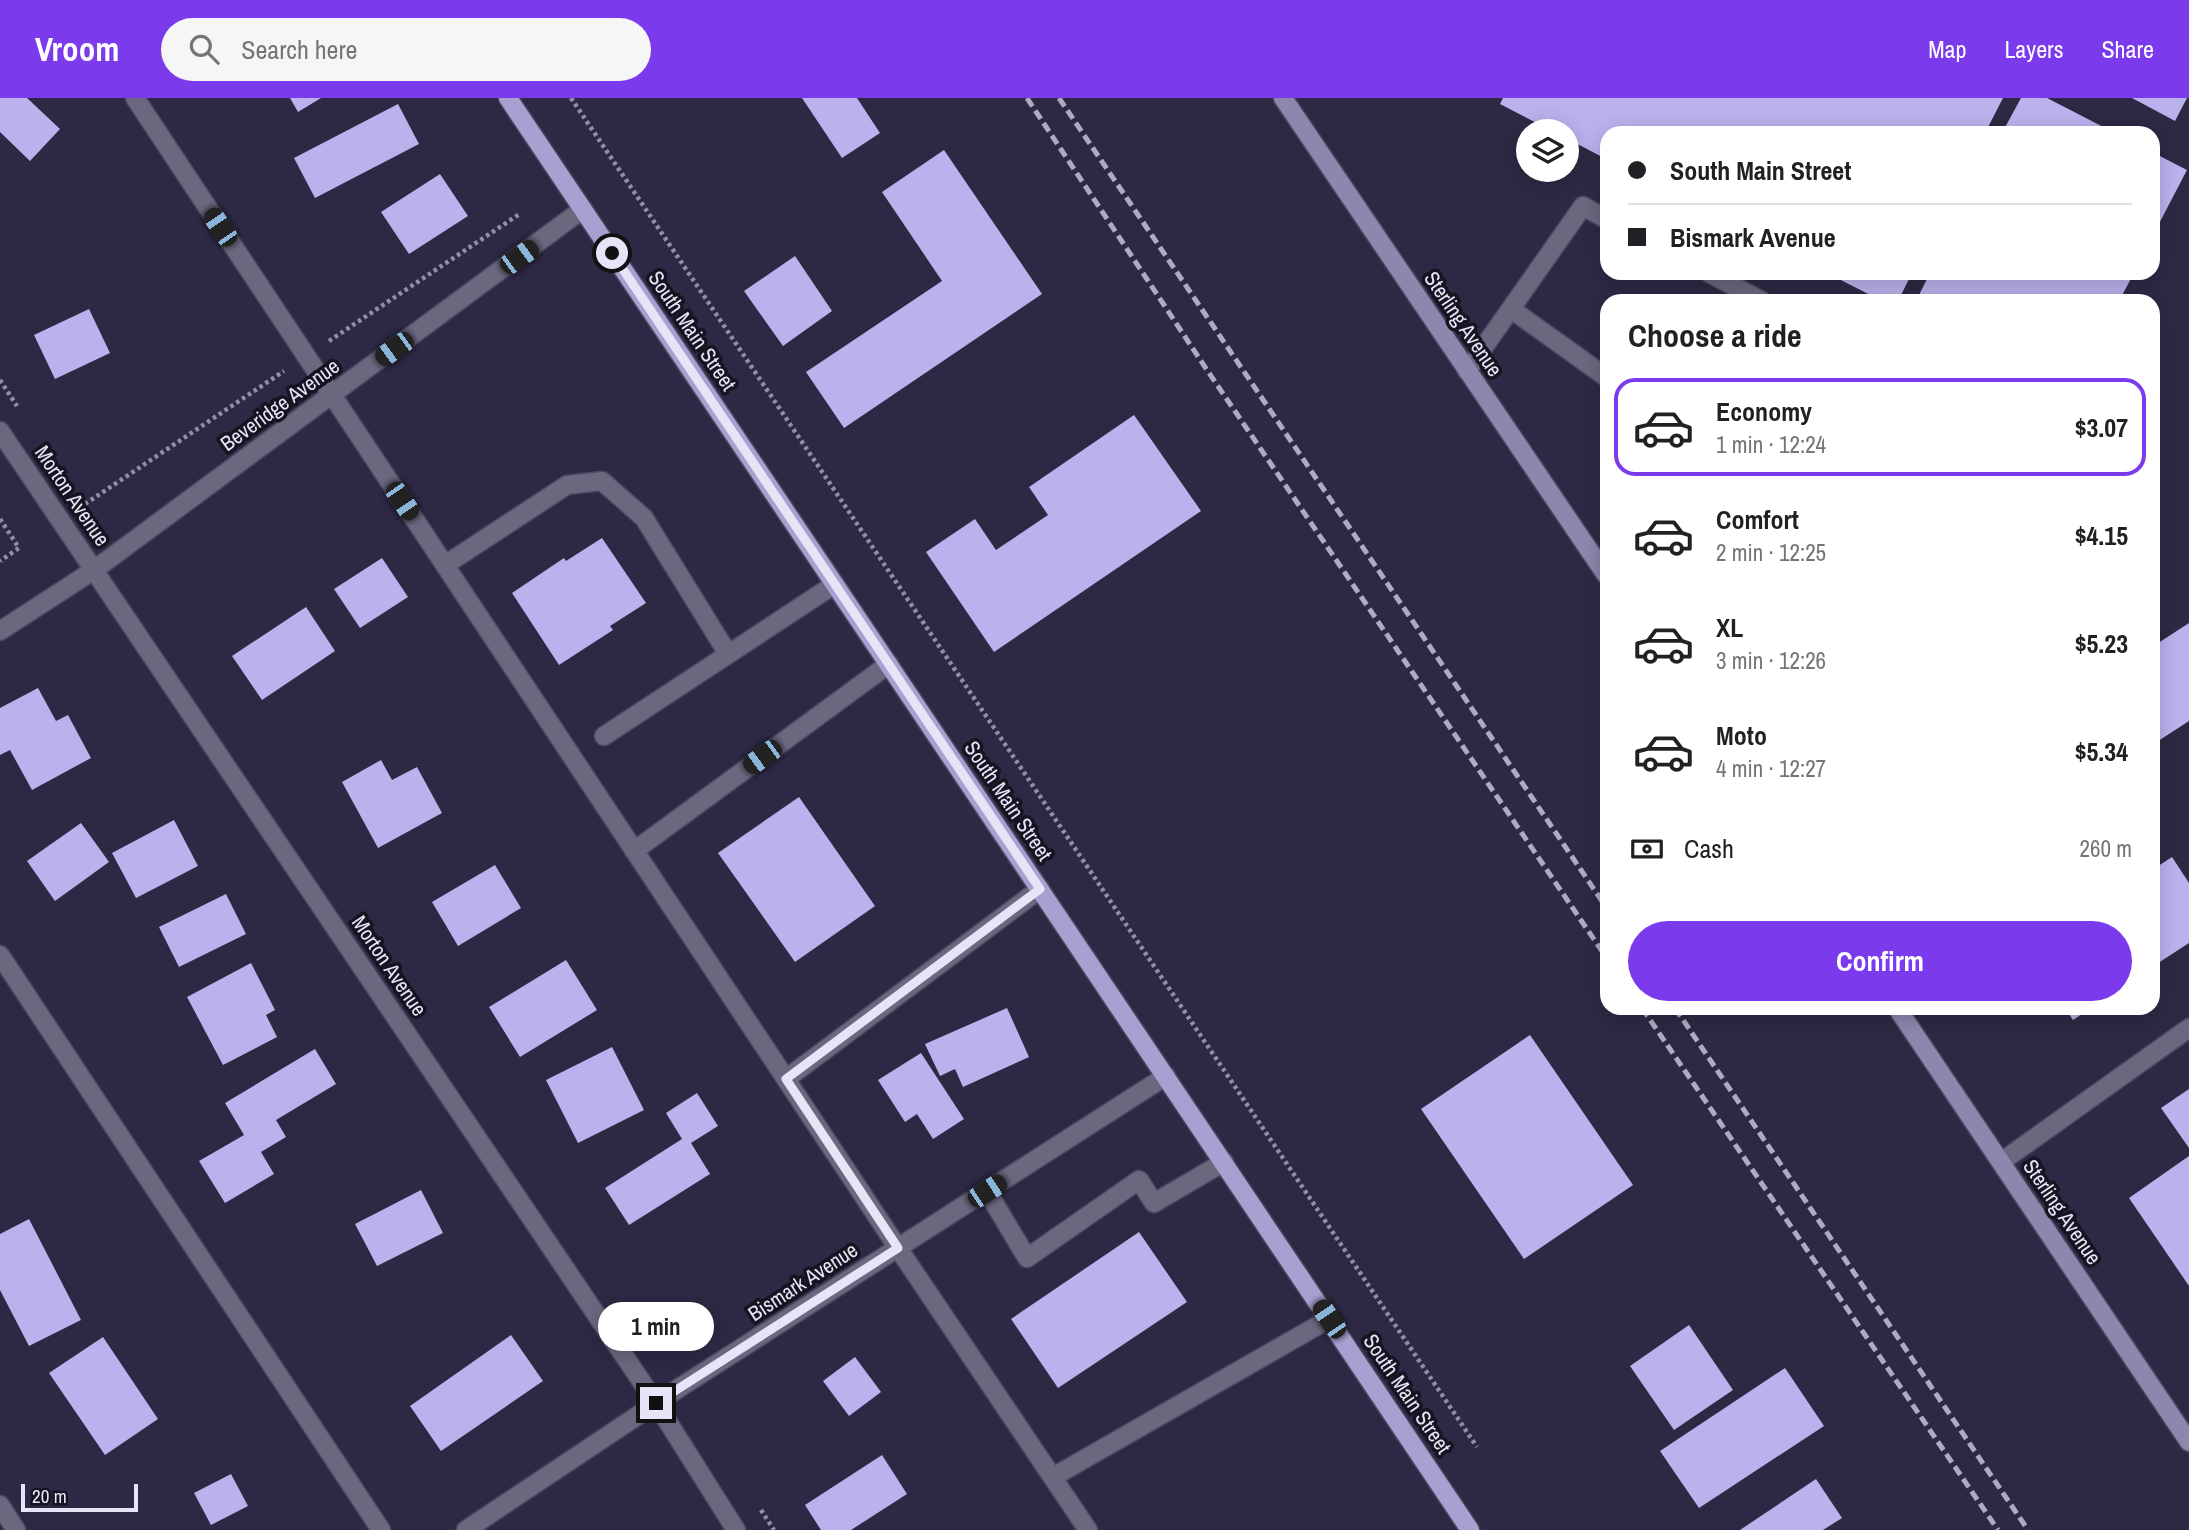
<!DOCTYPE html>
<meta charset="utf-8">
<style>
body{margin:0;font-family:"Archivo Narrow",sans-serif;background:#f6f6f6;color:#202124;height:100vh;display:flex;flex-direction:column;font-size:26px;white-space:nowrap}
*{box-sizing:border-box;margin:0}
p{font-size:23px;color:#757577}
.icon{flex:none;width:38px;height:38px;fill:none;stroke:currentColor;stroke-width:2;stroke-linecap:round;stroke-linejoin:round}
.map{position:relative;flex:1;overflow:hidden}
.details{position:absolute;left:1600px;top:196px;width:560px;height:721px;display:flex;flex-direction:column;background:#fff;border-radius:21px;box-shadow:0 4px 18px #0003}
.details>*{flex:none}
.top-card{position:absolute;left:1600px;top:28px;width:560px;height:154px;border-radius:21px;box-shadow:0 4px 18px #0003;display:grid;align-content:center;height:154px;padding:0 28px;background:#fff}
.controls{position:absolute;left:1516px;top:21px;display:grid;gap:14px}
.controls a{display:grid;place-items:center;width:63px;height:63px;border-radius:50%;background:#fff;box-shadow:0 4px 18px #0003;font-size:35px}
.scale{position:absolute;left:21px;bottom:18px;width:117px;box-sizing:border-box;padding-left:7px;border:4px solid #e6e4f6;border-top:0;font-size:19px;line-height:24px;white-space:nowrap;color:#e6e4f6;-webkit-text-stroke:5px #161420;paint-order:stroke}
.end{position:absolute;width:32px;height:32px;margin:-16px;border:9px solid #e6e4f6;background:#111;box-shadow:0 0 0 4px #111}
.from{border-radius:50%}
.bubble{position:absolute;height:49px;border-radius:24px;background:#fff;box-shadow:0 4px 18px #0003;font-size:23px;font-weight:800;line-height:49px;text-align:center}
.car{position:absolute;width:21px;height:42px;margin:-21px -10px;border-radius:9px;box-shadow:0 0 5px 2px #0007;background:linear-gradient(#222 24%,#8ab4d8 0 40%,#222 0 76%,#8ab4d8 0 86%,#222 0)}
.top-card b{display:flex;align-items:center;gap:24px;height:66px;font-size:26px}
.top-card b+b{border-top:2px solid #e0e0e0}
.top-card i{width:18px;height:18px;background:#202124}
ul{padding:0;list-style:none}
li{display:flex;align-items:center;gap:21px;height:98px;margin:0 14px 10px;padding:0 14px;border:4px solid transparent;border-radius:21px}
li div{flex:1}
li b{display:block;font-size:26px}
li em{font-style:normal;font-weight:800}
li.on{border-color:#7c3aed}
li>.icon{width:63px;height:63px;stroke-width:1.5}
h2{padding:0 28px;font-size:32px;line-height:84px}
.pay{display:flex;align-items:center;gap:18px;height:77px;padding:0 28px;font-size:26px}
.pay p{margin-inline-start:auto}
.primary-button{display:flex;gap:14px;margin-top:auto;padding:14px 28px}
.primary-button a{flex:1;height:80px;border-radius:42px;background:#7c3aed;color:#fff;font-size:28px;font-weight:800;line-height:80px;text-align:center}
header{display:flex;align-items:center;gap:42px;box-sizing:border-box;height:98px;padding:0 35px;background:#7c3aed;color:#fff}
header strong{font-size:33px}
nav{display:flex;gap:38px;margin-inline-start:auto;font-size:24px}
.search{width:490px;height:63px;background:#f6f6f6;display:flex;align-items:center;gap:18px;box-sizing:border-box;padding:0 24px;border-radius:38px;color:#757577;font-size:26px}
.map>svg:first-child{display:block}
.building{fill:#bab2ec}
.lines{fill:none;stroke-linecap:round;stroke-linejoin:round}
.lane-casing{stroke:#4b4760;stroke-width:21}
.street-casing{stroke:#4b4760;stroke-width:21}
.secondary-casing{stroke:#4b4760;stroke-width:21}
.primary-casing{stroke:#4b4760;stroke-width:21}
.path{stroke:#928fa5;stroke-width:4.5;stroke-dasharray:3.5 3.5;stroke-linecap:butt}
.lane{stroke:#6a677f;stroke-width:18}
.street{stroke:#6a677f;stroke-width:18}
.secondary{stroke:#8c87ad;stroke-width:18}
.primary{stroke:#a7a0d0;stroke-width:18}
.rail{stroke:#aeabc0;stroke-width:5;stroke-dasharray:10 5;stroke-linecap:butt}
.route{stroke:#e6e4f6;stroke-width:9}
.labels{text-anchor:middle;stroke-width:7;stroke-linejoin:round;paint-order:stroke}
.street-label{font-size:21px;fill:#e6e4f6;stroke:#161420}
</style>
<header>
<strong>Vroom</strong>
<div class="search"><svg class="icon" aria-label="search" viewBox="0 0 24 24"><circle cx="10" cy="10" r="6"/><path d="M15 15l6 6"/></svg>Search here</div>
<nav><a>Map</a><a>Layers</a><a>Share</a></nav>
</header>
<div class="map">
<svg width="2189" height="1432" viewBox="0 0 2189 1432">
<rect width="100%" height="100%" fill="#2d2944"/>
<path class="building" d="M0,0H27L60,31L30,63L0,34Z
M290,0H321L298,14Z
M802,0H857L880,35L842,60Z
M1503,0H2003L1985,35H1606V61L1566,40V33H1552L1500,6Z
M2021,0H2047L2115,35H2002Z
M2132,0H2187L2175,23Z
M398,6L419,46L315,100L294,60Z
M944,52L1042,196L844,330L806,274L942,183L882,94Z
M2152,54L2187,72L2152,139Z
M440,76L468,118L409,156L381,114Z
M795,158L832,213L783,248L744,193Z
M1827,175H1912L1898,203H1882Z
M1930,175H2134L2119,203H1916Z
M89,211L110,255L55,281L34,237Z
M1134,317L1201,413L994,554L926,454L975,421L996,452L1048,417L1029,389Z
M602,440L646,505L610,528L613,532L559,567L512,495L564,460L566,463Z
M382,460L408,499L360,530L334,491Z
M306,509L335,553L262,602L232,558Z
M2189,525V623L2152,647V549Z
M38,590L56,623L68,617L91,660L32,692L10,652L0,657V610Z
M381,662L392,682L417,669L442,715L378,750L342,684Z
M799,699L875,808L795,864L718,755Z
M174,722L198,768L136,800L112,755Z
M81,725L109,764L55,803L27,763Z
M2172,759L2189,785V845L2152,869V772Z
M495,767L521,810L458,848L432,804Z
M226,796L246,836L179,869L159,829Z
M566,862L597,912L520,959L489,909Z
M251,865L275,912L266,917L277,939L223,967L187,899Z
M1007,910L1029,959L963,989L955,971L940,978L925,946Z
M2065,910H2091L2073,922Z
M1530,937L1633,1087L1524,1161L1421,1011Z
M612,949L644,1012L578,1045L546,982Z
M315,951L336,986L276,1022L286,1039L261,1054L274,1076L225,1105L199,1063L244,1037L225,1005Z
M921,955L964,1021L933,1041L917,1016L905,1024L878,982Z
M2189,991V1050L2161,1010Z
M697,995L718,1028L691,1045L710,1076L629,1127L605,1090L682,1041L666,1015Z
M2189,1058V1188L2129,1100Z
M421,1092L443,1135L377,1168L355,1126Z
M29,1121L81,1222L29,1248L0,1192V1136Z
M1139,1134L1187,1204L1058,1290L1011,1221Z
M1689,1227L1733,1292L1674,1332L1630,1268Z
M511,1237L543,1283L441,1353L410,1308Z
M103,1239L158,1321L105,1357L49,1275Z
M855,1259L881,1294L849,1318L823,1283Z
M1785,1270L1824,1328L1699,1410L1660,1353Z
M882,1357L907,1396L851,1432H821L805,1407Z
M231,1376L248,1408L211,1427L194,1395Z
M1816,1381L1842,1420L1823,1432H1740Z"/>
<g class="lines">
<defs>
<path id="lane" d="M135,0L898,1150L1088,1432
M1709,175L1762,203
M1511,211L1606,279
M1467,273L1583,108L1606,121
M445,467L567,387L602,383L644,420L728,556
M604,638L835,486
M634,753L889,566
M0,857L381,1432
M786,981L1040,791
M2001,1064L2189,930
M987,1093L1027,1160L1139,1082L1154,1105L1224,1064
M1053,1379L1329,1221"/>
<path id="street" d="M0,333L656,1305L736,1432
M0,533L94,472L583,111
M0,1407L16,1432
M466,1432L679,1290L1166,978"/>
<path id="secondary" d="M1283,0L1606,477
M1897,910L2189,1344"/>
<path id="primary" d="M508,0L1470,1432"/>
</defs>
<use href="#lane" class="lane-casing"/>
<use href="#street" class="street-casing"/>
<use href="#secondary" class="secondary-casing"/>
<use href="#primary" class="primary-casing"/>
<path class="path" d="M571,0L1477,1349
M329,243L521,115
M0,282L17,308
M85,406L284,273
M0,421L19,450L0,463
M761,1412L774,1432"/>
<use href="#lane" class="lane"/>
<use href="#street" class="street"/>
<use href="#secondary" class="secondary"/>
<use href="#primary" class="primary"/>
<path class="rail" d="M1027,0L1207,272L1606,859
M1059,0L1606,809
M1642,910L1998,1432
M1675,910L2028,1432"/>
</g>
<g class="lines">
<path class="route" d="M612,155L1040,791L786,981L898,1150L656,1305"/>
</g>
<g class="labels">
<g class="street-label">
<text transform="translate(1463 226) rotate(56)" y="7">Sterling Avenue</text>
<text transform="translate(692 233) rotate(56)" y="7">South Main Street</text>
<text transform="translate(280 307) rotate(-36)" y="7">Beveridge Avenue</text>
<text transform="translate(72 398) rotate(56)" y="7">Morton Avenue</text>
<text transform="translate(1008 703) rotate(56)" y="7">South Main Street</text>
<text transform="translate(389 868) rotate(56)" y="7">Morton Avenue</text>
<text transform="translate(2062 1114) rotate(56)" y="7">Sterling Avenue</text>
<text transform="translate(803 1184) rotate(-33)" y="7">Bismark Avenue</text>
<text transform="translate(1407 1296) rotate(56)" y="7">South Main Street</text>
</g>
</g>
</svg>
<div class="controls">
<a><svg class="icon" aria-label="layers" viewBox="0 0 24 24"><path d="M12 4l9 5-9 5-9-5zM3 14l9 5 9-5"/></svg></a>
</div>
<div class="scale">20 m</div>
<i class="end from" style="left:612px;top:155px"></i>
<i class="end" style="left:656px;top:1305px"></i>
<div class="bubble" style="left:598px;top:1204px;width:116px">1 min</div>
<i class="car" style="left:220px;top:129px;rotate:326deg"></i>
<i class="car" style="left:519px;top:159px;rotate:54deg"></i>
<i class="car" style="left:394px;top:251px;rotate:234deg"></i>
<i class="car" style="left:402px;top:403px;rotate:146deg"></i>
<i class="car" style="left:762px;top:659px;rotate:234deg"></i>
<i class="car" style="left:987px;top:1093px;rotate:57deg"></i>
<i class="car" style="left:1329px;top:1221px;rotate:326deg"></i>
<div class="top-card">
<b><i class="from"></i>South Main Street</b>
<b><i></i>Bismark Avenue</b>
</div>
<section class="details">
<h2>Choose a ride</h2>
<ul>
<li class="on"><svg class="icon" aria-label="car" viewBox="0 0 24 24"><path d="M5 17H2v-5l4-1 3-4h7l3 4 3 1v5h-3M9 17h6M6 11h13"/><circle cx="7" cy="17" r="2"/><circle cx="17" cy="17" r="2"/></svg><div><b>Economy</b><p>1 min · 12:24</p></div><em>$3.07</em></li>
<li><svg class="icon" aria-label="car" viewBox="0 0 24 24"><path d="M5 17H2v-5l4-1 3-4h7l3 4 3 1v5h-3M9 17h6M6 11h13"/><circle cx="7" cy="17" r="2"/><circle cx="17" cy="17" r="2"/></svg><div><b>Comfort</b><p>2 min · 12:25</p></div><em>$4.15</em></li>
<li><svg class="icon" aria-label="car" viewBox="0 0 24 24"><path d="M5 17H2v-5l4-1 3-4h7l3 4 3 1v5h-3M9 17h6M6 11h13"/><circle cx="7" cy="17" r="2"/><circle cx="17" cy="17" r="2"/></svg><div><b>XL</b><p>3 min · 12:26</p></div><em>$5.23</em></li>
<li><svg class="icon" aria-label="car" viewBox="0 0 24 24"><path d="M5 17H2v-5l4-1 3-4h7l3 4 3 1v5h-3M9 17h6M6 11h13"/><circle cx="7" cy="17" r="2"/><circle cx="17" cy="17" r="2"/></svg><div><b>Moto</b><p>4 min · 12:27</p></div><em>$5.34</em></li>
</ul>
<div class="pay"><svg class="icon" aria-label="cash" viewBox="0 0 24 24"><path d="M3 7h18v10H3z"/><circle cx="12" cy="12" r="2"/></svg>Cash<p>260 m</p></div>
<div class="primary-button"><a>Confirm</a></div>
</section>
</div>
